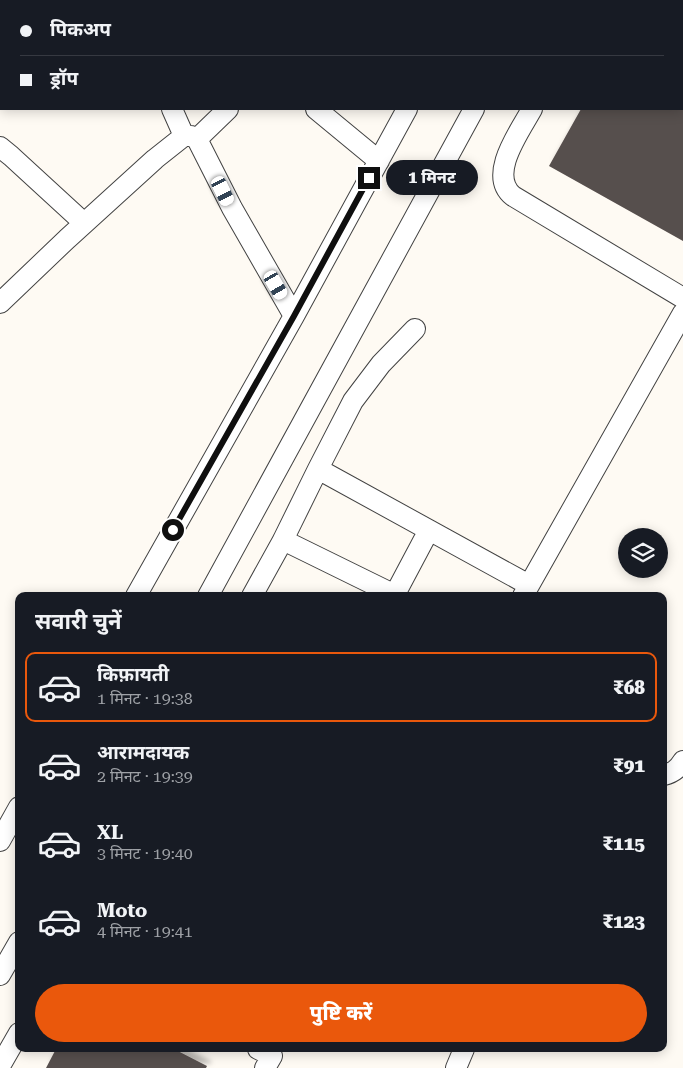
<!DOCTYPE html>
<html lang="hi">
<meta charset="utf-8">
<style>
body{margin:0;font-family:"Roboto Serif","Noto Sans Devanagari",serif;background:#20242c;color:#f1f3f6;height:100vh;display:flex;flex-direction:column;font-size:19px;white-space:nowrap}
*{box-sizing:border-box;margin:0}
p{font-size:16px;color:#9ea1a6}
.icon{flex:none;width:28px;height:28px;fill:none;stroke:currentColor;stroke-width:2;stroke-linecap:round;stroke-linejoin:round}
.map{position:relative;flex:1;overflow:hidden}
.sheet{position:absolute;left:15px;top:592px;width:652px;height:460px;display:flex;flex-direction:column;background:#171b24;border-radius:10px;box-shadow:0 2px 12px #0003}
.sheet>*{flex:none}
.banner{position:absolute;left:0px;top:0px;width:684px;height:110px;box-shadow:0 2px 12px #0003;display:grid;align-content:center;height:110px;padding:0 20px;background:#171b24}
.buttons{position:absolute;left:618px;top:528px;display:grid;gap:10px}
.buttons a{display:grid;place-items:center;width:50px;height:50px;border-radius:50%;background:#171b24;box-shadow:0 2px 12px #0003;font-size:25px}
.end{position:absolute;width:22px;height:22px;margin:-11px;border:6px solid #0f0f0f;background:#fff;box-shadow:0 0 0 2px #fff}
.from{border-radius:50%}
.bubble{position:absolute;height:35px;border-radius:18px;background:#171b24;box-shadow:0 2px 12px #0003;font-size:16px;font-weight:800;line-height:35px;text-align:center}
.car{position:absolute;width:15px;height:30px;margin:-15px -8px;border-radius:6px;box-shadow:0 0 4px 1px #0007;background:linear-gradient(#fff 24%,#345 0 40%,#fff 0 76%,#345 0 86%,#fff 0)}
.banner b{display:flex;align-items:center;gap:18px;height:48px;font-size:19px}
.banner b+b{border-top:1px solid #363941}
.banner i{width:12px;height:12px;background:#f1f3f6}
ul{padding:0;list-style:none}
li{display:flex;align-items:center;gap:15px;height:70px;margin:0 10px 8px;padding:0 10px;border:2px solid transparent;border-radius:10px}
li div{flex:1}
li b{display:block;font-size:19px}
li em{font-style:normal;font-weight:800}
li.current{border-color:#ea580c}
li>.icon{width:45px;height:45px;stroke-width:1.5}
h2{padding:0 20px;font-size:22px;line-height:60px}
.primary-button{display:flex;gap:10px;margin-top:auto;padding:10px 20px}
.primary-button a{flex:1;height:58px;border-radius:30px;background:#ea580c;color:#fff;font-size:20px;font-weight:800;line-height:58px;text-align:center}
.map>svg:first-child{display:block}
.building{fill:#574f4d;filter:url(#shadow)}
.lines{fill:none;stroke-linecap:round;stroke-linejoin:round}
.minor-casing{stroke:#424242;stroke-width:22}
.minor{stroke:#fff;stroke-width:20}
.route{stroke:#0f0f0f;stroke-width:6}
</style>
<div class="map">
<svg width="683" height="1068" viewBox="0 0 683 1068">
<defs>
<filter id="shadow"><feDropShadow dx="4.5" dy="-4.5" stdDeviation="2.5" flood-color="#0004"/></filter>
</defs>
<rect width="100%" height="100%" fill="#fefaf3"/>
<path class="building" d="M581,109H683V241L549,166Z
M56,1049H174L207,1066L206,1068H46Z"/>
<g class="lines">
<defs>
<path id="minor" d="M163,1V0
M342,1L343,0
M465,1L466,0
M533,1V0
M592,1L593,0
M0,9L1,10
M172,109L184,136
M316,109L379,161
M532,109C520,131 487,175 513,196L683,298
M197,139L228,109
M0,147L11,156L84,223
M0,303L67,239L155,159L184,136H191L197,139L232,208L294,316
M318,469L529,585
M283,540L395,595
M136,596L294,316L407,109
M208,596L474,109
M252,596L283,540L318,469L353,401L381,364L415,329
M394,596L429,530
M523,596L683,313
M664,775C673,773 678,769 683,761
M0,841L19,807
M0,975L19,942
M258,1049L272,1056L265,1068
M0,1066L19,1033
M456,1068L464,1049"/>
</defs>
<use href="#minor" class="minor-casing"/>
<use href="#minor" class="minor"/>
</g>
<g class="lines">
<path class="route" d="M173,530L294,316L369,178"/>
</g>
</svg>
<div class="buttons">
<a><svg class="icon" aria-label="layers" viewBox="0 0 24 24"><path d="M12 4l9 5-9 5-9-5zM3 14l9 5 9-5"/></svg></a>
</div>
<i class="end from" style="left:173px;top:530px"></i>
<i class="end" style="left:369px;top:178px"></i>
<div class="bubble" style="left:386px;top:160px;width:92px">1 मिनट</div>
<i class="car" style="left:223px;top:191px;rotate:154deg"></i>
<i class="car" style="left:276px;top:285px;rotate:150deg"></i>
<div class="banner">
<b><i class="from"></i>पिकअप</b>
<b><i></i>ड्रॉप</b>
</div>
<section class="sheet">
<h2>सवारी चुनें</h2>
<ul>
<li class="current"><svg class="icon" aria-label="car" viewBox="0 0 24 24"><path d="M5 17H2v-5l4-1 3-4h7l3 4 3 1v5h-3M9 17h6M6 11h13"/><circle cx="7" cy="17" r="2"/><circle cx="17" cy="17" r="2"/></svg><div><b>किफ़ायती</b><p>1 मिनट · 19:38</p></div><em>₹68</em></li>
<li><svg class="icon" aria-label="car" viewBox="0 0 24 24"><path d="M5 17H2v-5l4-1 3-4h7l3 4 3 1v5h-3M9 17h6M6 11h13"/><circle cx="7" cy="17" r="2"/><circle cx="17" cy="17" r="2"/></svg><div><b>आरामदायक</b><p>2 मिनट · 19:39</p></div><em>₹91</em></li>
<li><svg class="icon" aria-label="car" viewBox="0 0 24 24"><path d="M5 17H2v-5l4-1 3-4h7l3 4 3 1v5h-3M9 17h6M6 11h13"/><circle cx="7" cy="17" r="2"/><circle cx="17" cy="17" r="2"/></svg><div><b>XL</b><p>3 मिनट · 19:40</p></div><em>₹115</em></li>
<li><svg class="icon" aria-label="car" viewBox="0 0 24 24"><path d="M5 17H2v-5l4-1 3-4h7l3 4 3 1v5h-3M9 17h6M6 11h13"/><circle cx="7" cy="17" r="2"/><circle cx="17" cy="17" r="2"/></svg><div><b>Moto</b><p>4 मिनट · 19:41</p></div><em>₹123</em></li>
</ul>
<div class="primary-button"><a>पुष्टि करें</a></div>
</section>
</div>
